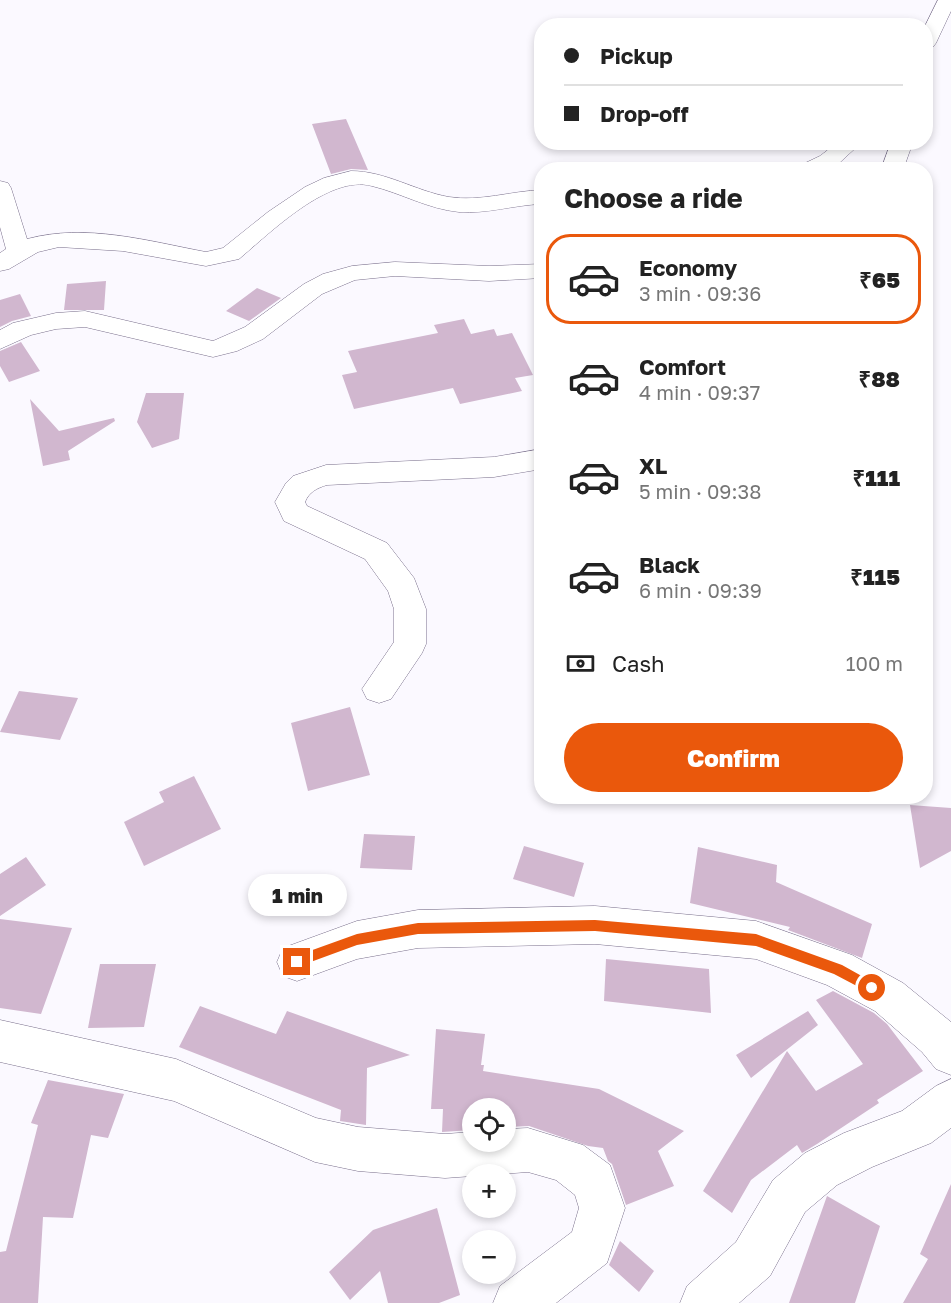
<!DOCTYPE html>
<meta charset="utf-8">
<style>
body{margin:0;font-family:"Golos Text",sans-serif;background:#f2f2f2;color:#222;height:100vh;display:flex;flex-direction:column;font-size:22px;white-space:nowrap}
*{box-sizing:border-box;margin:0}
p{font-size:20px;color:#767676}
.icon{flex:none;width:33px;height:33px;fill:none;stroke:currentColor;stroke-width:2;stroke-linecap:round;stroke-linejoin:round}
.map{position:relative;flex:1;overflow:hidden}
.panel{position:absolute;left:534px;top:162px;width:399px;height:642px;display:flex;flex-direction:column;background:#fff;border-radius:24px;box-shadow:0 3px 9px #0003}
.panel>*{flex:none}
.hud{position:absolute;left:534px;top:18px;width:399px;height:132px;border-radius:24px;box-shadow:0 3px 9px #0003;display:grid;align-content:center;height:132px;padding:0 30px;background:#fff}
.fabs{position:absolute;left:462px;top:1098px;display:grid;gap:12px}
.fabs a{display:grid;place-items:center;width:54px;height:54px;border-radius:50%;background:#fff;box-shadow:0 3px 9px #0003;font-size:30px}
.end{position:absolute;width:27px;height:27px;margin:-14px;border:8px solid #ea580c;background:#fff;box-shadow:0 0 0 3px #fff}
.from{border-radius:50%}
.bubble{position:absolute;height:42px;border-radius:21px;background:#fff;box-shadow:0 3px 9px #0003;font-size:20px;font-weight:800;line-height:42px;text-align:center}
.hud b{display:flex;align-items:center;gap:21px;height:57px;font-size:22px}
.hud b+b{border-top:2px solid #e0e0e0}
.hud i{width:15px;height:15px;background:#222}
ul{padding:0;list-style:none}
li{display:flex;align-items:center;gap:18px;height:90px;margin:0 12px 9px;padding:0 18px;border:3px solid transparent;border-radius:24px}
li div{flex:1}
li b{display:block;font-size:22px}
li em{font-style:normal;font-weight:800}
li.current{border-color:#ea580c}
li>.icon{width:54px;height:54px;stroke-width:1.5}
h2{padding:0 30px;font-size:27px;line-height:72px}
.pay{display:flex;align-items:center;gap:15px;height:66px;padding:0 30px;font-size:22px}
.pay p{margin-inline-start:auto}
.button{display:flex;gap:12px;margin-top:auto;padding:12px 30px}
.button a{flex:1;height:69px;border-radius:36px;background:#ea580c;color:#fff;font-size:24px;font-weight:800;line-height:69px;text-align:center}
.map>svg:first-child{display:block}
.building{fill:#d1b7cf}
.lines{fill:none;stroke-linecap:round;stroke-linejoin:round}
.minor-casing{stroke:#796f8b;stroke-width:1}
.minor{fill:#fff;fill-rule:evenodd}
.route{fill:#ea580c}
</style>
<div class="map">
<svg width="951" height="1303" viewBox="0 0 951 1303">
<rect width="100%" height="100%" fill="#fbf9ff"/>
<path class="building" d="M346,119L368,170L351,169L331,174L312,124Z
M106,281L104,310H64L67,284Z
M257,288L281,298L249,321L226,311Z
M20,294L31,316L12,321L0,327V300Z
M464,319L471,334L494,329L497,336L512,333L533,375L515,378L522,391L460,404L453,388L354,409L342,375L357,372L348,351L438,333L434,325Z
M21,342L40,371L9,382L0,366V351Z
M146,393H184L179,439L152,448L137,422Z
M30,399L59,431L114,418L115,421L68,451L70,460L43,466Z
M19,691L78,698L60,740L0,732Z
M350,707L370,775L308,791L291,723Z
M194,776L221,829L144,866L124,822L164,802L159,792Z
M910,805L951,808V851L920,868Z
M364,834L415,836L412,870L360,868Z
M524,846L584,863L574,897L513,879Z
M698,847L777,865L776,882L872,924L862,958L788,930L790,927L690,903Z
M26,857L46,885L0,916V874Z
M0,919L72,928L41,1014L0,1008Z
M606,959L709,969L711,1013L604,1001Z
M100,964H156L144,1027L88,1028Z
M833,991L874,1013L887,1024L923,1071L877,1100L879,1103L817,1144L802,1153L797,1145L751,1180L732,1213L703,1191L787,1051L816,1091L863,1064L816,1000Z
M200,1006L276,1034L287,1011L410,1055L367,1068L366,1125L340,1121L341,1110L179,1047Z
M808,1011L818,1025L751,1078L736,1055Z
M436,1029L485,1034L481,1065H484L483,1071L599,1089L684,1131L658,1151L674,1186L626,1205L612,1164L608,1161L603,1148L588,1146L529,1126L506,1127V1108H472V1130L442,1132L443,1109H431Z
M48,1080L124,1094L108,1138L91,1135L73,1218L43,1217L38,1303H0V1252L6,1251L38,1125L31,1123Z
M951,1184V1303H903L928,1259L920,1254Z
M827,1196L880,1226L855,1303H789Z
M437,1208L460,1295L439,1303H388L380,1271L350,1300L329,1272L373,1230Z
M620,1241L654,1271L639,1292L609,1265Z"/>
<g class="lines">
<defs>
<path id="minor" d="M938,0H951V11L936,43L933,47L926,49L925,26Z
M838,142H862L836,166L828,170H798L801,165L820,156Z
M891,142H913L903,170H881Z
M351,171C386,171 415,191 449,197C480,202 511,191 542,190V204C514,205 487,214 459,212C428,209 401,193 372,186C329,174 270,233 239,259L206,266L123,251L59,247L38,252L9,269L0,271V253L6,249L0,227V181L8,183L11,188L27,239C86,223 148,241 206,252L223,248L268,212L305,187L324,178Z
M395,262L489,266L542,264V278L489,281L395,276L355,280L322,294L263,339L237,351L213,357L85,327L56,329L31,335L0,349V330L13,323L56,313L85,311L213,341L245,327L304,284L323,274L352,266Z
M542,449V469L494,477L327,485C317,488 309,492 305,502L307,506L387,543L414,578L426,609V644L422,653L391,699L379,703L367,699L362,689L394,642V609L388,591L365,559L284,521L275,502L286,483L293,476L326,465L494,457Z
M595,906L756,921L852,955L903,983L951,1022V1075L936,1069L922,1052L875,1011L827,985L756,959L595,944L418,948L357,959L297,981L283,976L277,962L283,948L357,921L418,910Z
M0,1020L176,1059L316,1118L358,1127L445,1134L472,1132V1142H506V1129L528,1128L583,1145L610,1165L625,1208L607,1263L556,1303H493L500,1286L572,1232L579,1208L575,1195L556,1180L528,1172L445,1178L358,1171L315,1162L174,1101L0,1062Z
M951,1079V1128L931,1143L872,1167L837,1185L805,1212L770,1276L739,1303H680L687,1286L736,1242L773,1180L805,1153L844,1133L902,1111L936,1086Z"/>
</defs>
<use href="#minor" class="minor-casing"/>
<use href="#minor" class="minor"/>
</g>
<path class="route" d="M595,920L756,934L842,965L876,984L878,988L872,994L834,974L756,946L595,931L418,934L357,945L297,967L291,962L293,957L357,934L418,923Z"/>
</svg>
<div class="fabs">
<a><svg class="icon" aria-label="locate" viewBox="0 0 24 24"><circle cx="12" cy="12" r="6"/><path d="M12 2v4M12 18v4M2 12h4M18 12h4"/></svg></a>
<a>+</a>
<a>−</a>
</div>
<i class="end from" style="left:872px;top:988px"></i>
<i class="end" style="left:297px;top:962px"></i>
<div class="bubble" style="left:248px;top:874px;width:99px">1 min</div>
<div class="hud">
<b><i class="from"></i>Pickup</b>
<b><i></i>Drop-off</b>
</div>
<section class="panel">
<h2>Choose a ride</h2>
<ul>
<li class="current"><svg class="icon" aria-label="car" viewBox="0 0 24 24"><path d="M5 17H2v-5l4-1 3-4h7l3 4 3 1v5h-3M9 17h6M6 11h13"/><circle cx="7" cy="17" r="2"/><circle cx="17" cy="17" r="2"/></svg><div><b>Economy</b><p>3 min · 09:36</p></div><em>₹65</em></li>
<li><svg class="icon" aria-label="car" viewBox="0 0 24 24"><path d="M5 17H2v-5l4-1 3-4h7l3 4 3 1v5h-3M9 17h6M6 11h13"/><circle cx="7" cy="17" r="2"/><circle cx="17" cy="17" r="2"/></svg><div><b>Comfort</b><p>4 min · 09:37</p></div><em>₹88</em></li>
<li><svg class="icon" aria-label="car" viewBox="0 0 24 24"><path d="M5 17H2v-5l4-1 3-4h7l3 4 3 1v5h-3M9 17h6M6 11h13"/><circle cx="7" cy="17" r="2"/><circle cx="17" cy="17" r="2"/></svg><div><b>XL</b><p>5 min · 09:38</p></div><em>₹111</em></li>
<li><svg class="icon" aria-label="car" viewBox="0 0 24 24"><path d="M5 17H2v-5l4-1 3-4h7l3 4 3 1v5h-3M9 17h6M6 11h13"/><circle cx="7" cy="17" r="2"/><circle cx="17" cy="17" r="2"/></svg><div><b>Black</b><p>6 min · 09:39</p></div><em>₹115</em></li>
</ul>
<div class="pay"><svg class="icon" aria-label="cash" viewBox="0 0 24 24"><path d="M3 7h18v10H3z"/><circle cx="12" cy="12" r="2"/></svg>Cash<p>100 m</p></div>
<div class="button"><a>Confirm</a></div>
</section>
</div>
